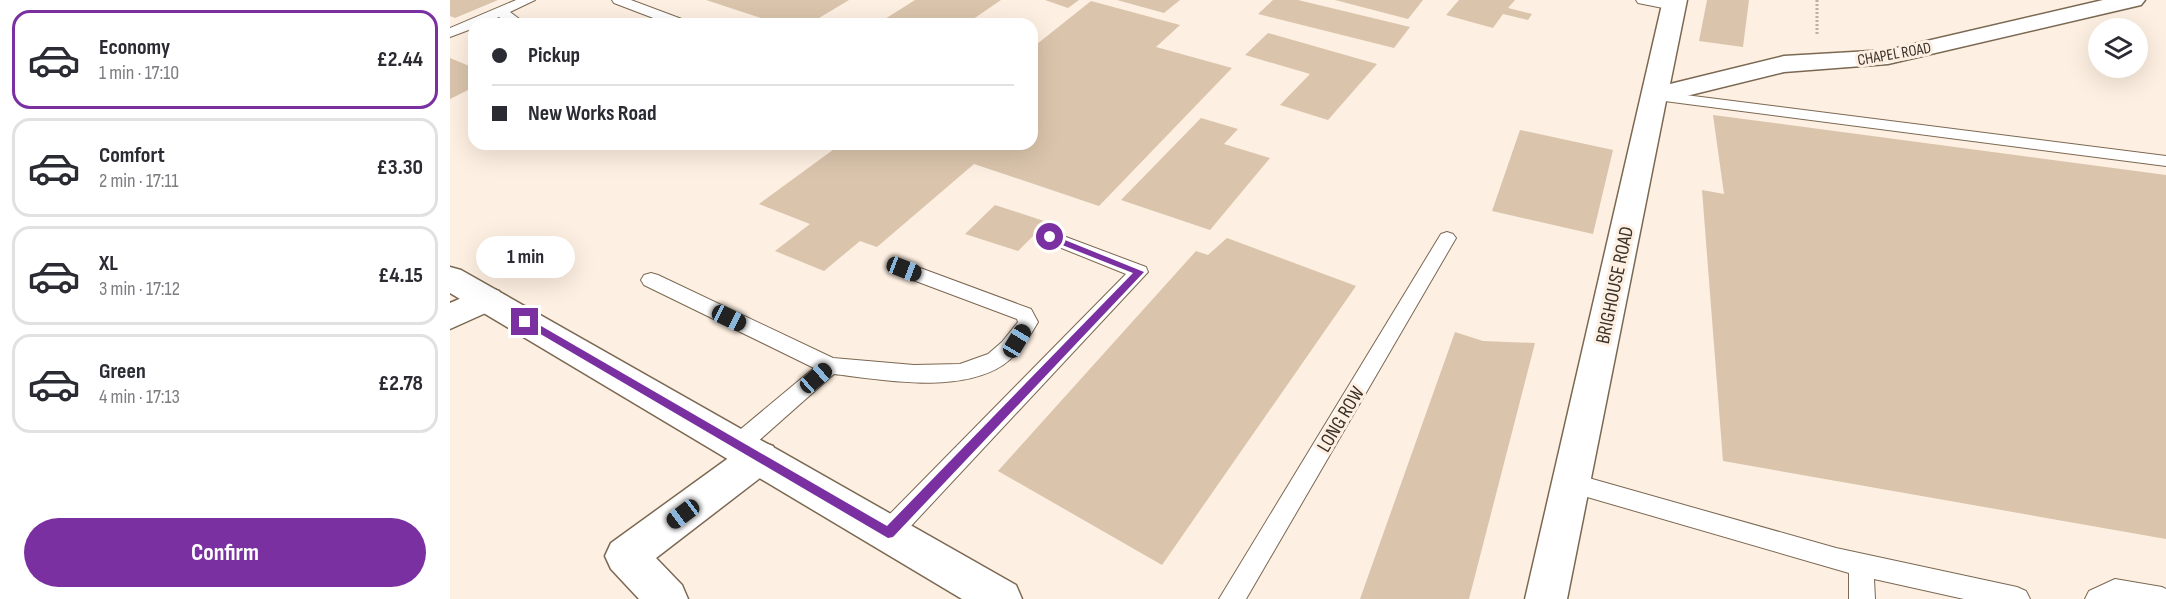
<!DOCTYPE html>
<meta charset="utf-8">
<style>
body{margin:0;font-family:"Sofia Sans Condensed",sans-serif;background:#f7f7f7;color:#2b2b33;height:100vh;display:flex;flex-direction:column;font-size:22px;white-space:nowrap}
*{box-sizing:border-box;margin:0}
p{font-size:20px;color:#7c7c81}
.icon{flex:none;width:33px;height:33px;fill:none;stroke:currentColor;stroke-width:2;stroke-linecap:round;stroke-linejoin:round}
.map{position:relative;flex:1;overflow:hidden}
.details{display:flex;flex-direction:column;background:#fff;width:450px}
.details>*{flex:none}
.top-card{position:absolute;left:18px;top:18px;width:570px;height:132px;border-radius:18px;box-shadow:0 6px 24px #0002;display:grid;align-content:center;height:132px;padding:0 24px;background:#fff}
.tools{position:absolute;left:1638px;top:18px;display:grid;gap:12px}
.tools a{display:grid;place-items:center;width:60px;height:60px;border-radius:50%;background:#fff;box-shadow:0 6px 24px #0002;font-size:30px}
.end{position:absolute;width:27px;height:27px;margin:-14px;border:8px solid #7b30a2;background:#fff;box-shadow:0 0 0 3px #fff}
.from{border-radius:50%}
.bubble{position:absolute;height:42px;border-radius:21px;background:#fff;box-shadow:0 6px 24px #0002;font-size:20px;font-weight:700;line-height:42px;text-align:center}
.car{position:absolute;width:18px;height:36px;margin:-18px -9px;border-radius:8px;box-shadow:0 0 4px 2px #0007;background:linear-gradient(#222 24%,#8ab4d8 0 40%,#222 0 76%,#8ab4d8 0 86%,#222 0)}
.top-card b{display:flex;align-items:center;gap:21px;height:57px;font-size:22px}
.top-card b+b{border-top:2px solid #e1e1e2}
.top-card i{width:15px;height:15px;background:#2b2b33}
ul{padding:10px 0 0;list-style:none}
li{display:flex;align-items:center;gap:18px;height:99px;margin:0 12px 9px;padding:0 12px;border:3px solid #e1e1e2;border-radius:18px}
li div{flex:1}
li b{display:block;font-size:22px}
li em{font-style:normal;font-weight:700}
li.selected{border-color:#7b30a2}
li>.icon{width:54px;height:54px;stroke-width:1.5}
.action{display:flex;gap:12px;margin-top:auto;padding:12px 24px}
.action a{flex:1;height:69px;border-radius:36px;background:#7b30a2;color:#fff;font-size:24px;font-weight:700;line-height:69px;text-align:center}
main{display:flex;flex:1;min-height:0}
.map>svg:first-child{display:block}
.building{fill:#dac4ac}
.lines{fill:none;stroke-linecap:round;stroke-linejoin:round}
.service-casing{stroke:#7b6852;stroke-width:2}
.minor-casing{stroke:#7b6852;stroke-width:3}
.tertiary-casing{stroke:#7b6852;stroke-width:3}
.path{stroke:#bcb0a3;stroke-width:3;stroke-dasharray:2 2;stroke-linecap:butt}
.service{fill:#fff;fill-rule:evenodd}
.minor{fill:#fff;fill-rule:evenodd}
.tertiary{fill:#fff;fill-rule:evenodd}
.route{fill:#7b30a2}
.labels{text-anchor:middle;stroke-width:6;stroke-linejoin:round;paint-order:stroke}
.far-street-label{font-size:16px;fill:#3a3128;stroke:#fdefe1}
.street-label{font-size:20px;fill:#3a3128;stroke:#fdefe1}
</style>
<main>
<section class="details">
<ul>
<li class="selected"><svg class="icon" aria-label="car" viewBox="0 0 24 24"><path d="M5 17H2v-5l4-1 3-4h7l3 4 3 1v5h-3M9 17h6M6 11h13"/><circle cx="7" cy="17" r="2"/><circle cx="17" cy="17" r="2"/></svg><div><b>Economy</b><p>1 min · 17:10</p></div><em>£2.44</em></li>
<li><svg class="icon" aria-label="car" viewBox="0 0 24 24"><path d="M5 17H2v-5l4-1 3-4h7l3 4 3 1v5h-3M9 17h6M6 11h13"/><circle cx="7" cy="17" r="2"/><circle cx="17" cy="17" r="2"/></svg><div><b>Comfort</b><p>2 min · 17:11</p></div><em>£3.30</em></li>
<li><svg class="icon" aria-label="car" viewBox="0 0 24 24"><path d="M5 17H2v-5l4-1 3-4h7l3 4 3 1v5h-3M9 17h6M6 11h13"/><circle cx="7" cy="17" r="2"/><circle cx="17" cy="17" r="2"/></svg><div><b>XL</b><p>3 min · 17:12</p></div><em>£4.15</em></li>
<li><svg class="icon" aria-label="car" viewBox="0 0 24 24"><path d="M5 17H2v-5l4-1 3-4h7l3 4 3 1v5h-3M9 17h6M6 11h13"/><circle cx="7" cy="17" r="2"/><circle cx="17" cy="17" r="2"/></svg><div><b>Green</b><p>4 min · 17:13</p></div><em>£2.78</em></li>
</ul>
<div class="action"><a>Confirm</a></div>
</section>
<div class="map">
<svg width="1716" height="599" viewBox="0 0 1716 599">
<rect width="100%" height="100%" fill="#fdefe1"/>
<path class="building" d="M0,0H48L5,18L0,16Z
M256,0H399L359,24H329Z
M465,0H551L516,24H427Z
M595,0H629L618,8Z
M667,0H730L714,13Z
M823,0H848L960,27L944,48L808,14Z
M885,0H973L958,19Z
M1009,0H1065L1058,8L1082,14L1078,20L1053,14L1043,28L996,15Z
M1257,0H1299L1293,47L1249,41Z
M641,1L730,25L706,47L782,68L649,206L524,164L427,247L410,241L374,271L325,251L360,224L309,204L391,144H582V48Z
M818,33L927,64L878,120L830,105L860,74L795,55Z
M0,58L24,68V87L0,99Z
M1263,115L1716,175V539L1273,461L1252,190L1274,194Z
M751,118L788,129L774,144L820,158L760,230L671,200Z
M1070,130L1163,150L1143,234L1042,211Z
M545,205L597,222L568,251L515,234Z
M777,238L906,286L712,565L548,471L746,251L758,255Z
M1005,332L1033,341L1085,343L1019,599H910Z"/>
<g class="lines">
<defs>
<path id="service" d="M66,0H85L60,12L76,24H59L49,17L33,24H24V28L0,37V28Z
M162,0H181L237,21L239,24H219L164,3Z
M1186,0H1214L1228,3L1230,6L1223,10L1188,3Z
M1204,91L1716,156V166L1199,99L1196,96L1199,93Z
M600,231L696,267L698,272L447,541L438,544L429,541L426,533L429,525L676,274L594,241L591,237L594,233Z
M997,232L1003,234L1006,238L796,599H769L991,234Z
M454,262L581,309L588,322C579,338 568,355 553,365C509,394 434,380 384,374L296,452L288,454L280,452L277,445L280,438L364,368L194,285L191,280L194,275L201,273L208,275L383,358L464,365L510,364L538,354L552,342L568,322L567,319L447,274L445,269L447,264Z
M1121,473L1386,548L1567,587L1576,591L1580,599H1514L1424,579L1425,599H1399V573L1113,490L1109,483L1113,476Z
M1665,579L1712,587L1716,589V599H1635L1639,591Z"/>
<path id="minor" d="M1213,0H1237L1220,84L1334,56L1438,50L1653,0H1695L1691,5L1438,64L1334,72L1216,101L1117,599H1075Z
M37,287L49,291L53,299L49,307L0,329V303Z
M309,441L323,446L328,457L323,468L206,558L232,585L238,599H189L161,569L155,556L161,543L295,446Z"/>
<path id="tertiary" d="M0,267L11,270L566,585L572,599H512L0,293Z"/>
</defs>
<use href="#service" class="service-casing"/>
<use href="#minor" class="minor-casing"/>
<use href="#tertiary" class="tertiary-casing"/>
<path class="path" d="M1367,0V35"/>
<use href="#service" class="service"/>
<use href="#minor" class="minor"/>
<use href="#tertiary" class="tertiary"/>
</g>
<path class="route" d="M600,234L694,272L443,537L438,538L70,322L72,319H79L437,526L683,273L597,239L596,237Z"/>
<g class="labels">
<g class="far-street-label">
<text transform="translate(1444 53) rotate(-10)" y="6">CHAPEL ROAD</text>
</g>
<g class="street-label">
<text transform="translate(1164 285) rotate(-78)" y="7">BRIGHOUSE ROAD</text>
<text transform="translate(890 419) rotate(-59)" y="7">LONG ROW</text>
</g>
</g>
</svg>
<div class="tools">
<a><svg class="icon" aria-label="layers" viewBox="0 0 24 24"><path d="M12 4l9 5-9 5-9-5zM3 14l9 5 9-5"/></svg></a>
</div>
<i class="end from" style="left:600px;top:237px"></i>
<i class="end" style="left:75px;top:322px"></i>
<div class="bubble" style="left:26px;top:236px;width:99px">1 min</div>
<i class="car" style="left:454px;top:269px;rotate:111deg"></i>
<i class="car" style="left:279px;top:318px;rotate:116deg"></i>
<i class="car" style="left:567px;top:341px;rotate:31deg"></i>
<i class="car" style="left:366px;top:378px;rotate:49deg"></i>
<i class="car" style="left:233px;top:514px;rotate:233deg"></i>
<div class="top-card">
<b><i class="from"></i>Pickup</b>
<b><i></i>New Works Road</b>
</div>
</div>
</main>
